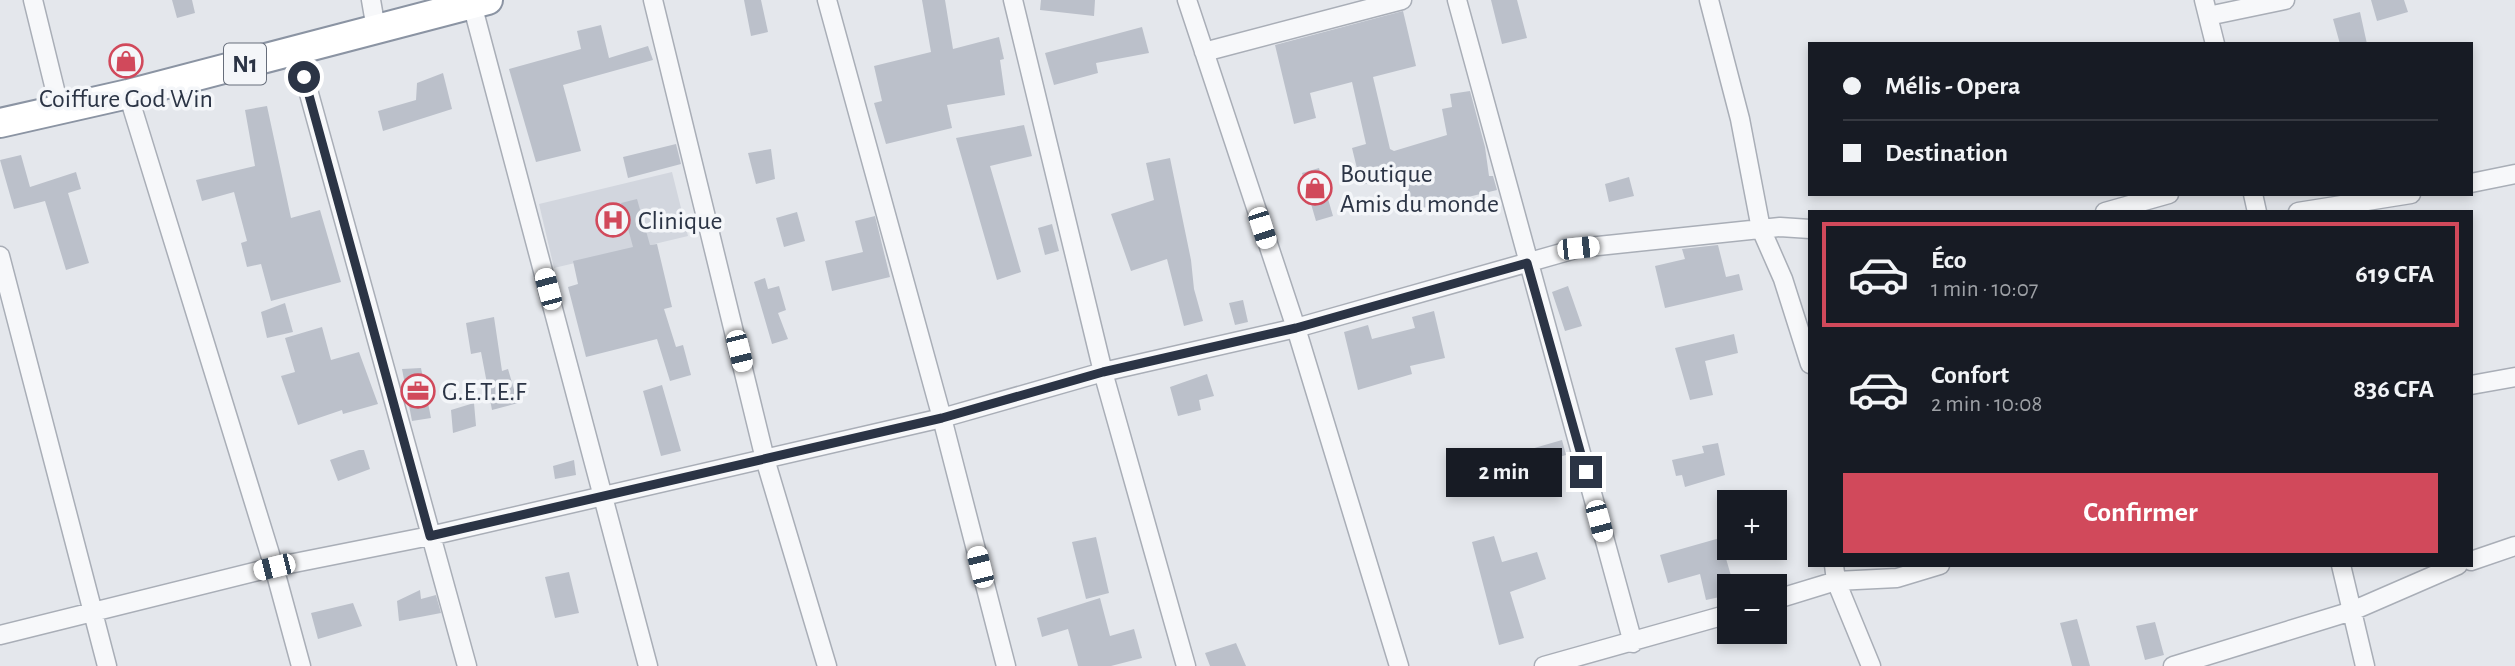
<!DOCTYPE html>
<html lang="fr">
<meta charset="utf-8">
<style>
body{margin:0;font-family:"Alegreya Sans",sans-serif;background:#20242c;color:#f1f3f6;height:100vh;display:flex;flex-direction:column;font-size:26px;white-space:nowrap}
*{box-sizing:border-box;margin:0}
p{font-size:23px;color:#9ea1a6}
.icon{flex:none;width:38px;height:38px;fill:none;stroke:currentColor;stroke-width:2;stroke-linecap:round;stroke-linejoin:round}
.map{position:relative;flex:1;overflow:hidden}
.sheet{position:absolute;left:1808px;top:210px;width:665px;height:357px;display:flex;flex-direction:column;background:#171b24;border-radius:0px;box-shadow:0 4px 10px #0003}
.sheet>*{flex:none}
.top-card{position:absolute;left:1808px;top:42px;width:665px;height:154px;border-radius:0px;box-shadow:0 4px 10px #0003;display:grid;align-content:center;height:154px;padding:0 35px;background:#171b24}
.fabs{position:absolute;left:1717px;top:490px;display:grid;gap:14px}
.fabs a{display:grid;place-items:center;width:70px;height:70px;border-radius:0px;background:#171b24;box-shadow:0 4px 10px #0003;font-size:35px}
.end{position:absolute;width:32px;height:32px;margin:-16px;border:9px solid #2b3445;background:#fff;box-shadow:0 0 0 4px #fff}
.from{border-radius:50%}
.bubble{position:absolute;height:49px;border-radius:0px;background:#171b24;box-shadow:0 4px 10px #0003;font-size:23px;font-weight:600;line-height:49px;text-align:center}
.car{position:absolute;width:21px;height:42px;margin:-21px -10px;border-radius:9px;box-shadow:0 0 5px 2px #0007;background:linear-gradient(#fff 24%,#345 0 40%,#fff 0 76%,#345 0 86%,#fff 0)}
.top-card b{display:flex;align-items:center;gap:24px;height:66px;font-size:26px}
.top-card b+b{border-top:2px solid #363941}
.top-card i{width:18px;height:18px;background:#f1f3f6}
ul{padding:12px 0 0;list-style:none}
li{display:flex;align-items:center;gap:21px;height:105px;margin:0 14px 10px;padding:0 21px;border:4px solid transparent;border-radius:0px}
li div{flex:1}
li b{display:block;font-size:26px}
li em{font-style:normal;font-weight:600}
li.current{border-color:#d1495b}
li>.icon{width:63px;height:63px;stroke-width:1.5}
.primary-button{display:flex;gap:14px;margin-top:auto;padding:14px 35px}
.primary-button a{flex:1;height:80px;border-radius:0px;background:#d1495b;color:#fff;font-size:28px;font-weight:600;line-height:80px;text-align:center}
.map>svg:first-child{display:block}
.built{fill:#d2d6de}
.building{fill:#bbc0ca}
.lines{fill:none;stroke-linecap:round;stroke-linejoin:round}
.minor-casing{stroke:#a9aeb7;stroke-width:21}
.trunk-casing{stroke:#8b94a3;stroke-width:32}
.minor{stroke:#f7f8fa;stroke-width:18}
.trunk{stroke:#fff;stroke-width:28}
.route{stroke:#2b3445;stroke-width:9}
.labels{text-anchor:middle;stroke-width:7;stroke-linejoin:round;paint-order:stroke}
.shield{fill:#f4f6f9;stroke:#676e7b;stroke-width:2}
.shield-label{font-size:24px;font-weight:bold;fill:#2b3445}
.poi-label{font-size:26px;fill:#2b3445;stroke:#f4f6f9;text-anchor:start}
</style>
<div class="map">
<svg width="2515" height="666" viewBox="0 0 2515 666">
<rect width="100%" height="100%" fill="#e4e7ec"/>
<path class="built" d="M672,172L688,236L554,268L539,204Z"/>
<path class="building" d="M172,0H192L195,13L177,18Z
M744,0H761L768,32L751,36Z
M922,0H945L953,49L999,37L1004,59L1000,60L1005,95L947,105L952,128L886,144L874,103L882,101L874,66L931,52Z
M1041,0H1095L1094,16L1040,10Z
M1491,0H1517L1527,38L1502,44Z
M2371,0H2404L2408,12L2377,21Z
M1403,11L1416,66L1373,77L1390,149L1394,151L1447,135L1442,109L1452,107L1450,94L1470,91L1485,147L1489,176H1493L1497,190L1410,211L1401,176L1361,185L1352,148L1366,144L1352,82L1310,93L1316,118L1294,124L1275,45Z
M2360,12L2367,44H2340L2333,19Z
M601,25L609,58L648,46L653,60L563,85L581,151L536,162L509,69L581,49L577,31Z
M1142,27L1149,53L1096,63L1098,73L1054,85L1045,53Z
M443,73L452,109L383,131L378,111L416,100L417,83Z
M267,106L291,218L320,210L341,282L271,301L261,264L247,267L241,243L247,241L234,192L202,201L196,180L255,166L245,110Z
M1024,125L1032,156L990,166L1021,272L997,280L956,138Z
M676,144L681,164L628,178L623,157Z
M771,149L775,179L756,184L748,153Z
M21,155L30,187L76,172L81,189L68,193L89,263L66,270L45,201L14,209L0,160Z
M1170,158L1191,260L1194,289L1203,321L1184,326L1167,259L1131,271L1111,214L1154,200L1146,163Z
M1319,168L1333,216L1316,221L1302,173Z
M1629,177L1634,196L1609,202L1605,184Z
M637,199L650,245L657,244L672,307L664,309L676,347L683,345L691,375L670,381L657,339L586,357L568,287L578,284L573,261L633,247L621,203Z
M797,212L805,241L784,247L776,218Z
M875,216L890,277L832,291L825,261L863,252L855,221Z
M1052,224L1059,251L1045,255L1038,228Z
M1718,245L1726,277L1739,274L1743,290L1665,308L1655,266L1685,259L1682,249Z
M765,278L768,289L779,286L786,310L778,313L788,339L772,344L754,282Z
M1568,286L1582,326L1565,331L1552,292Z
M1243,300L1248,322L1235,325L1229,303Z
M285,303L293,332L267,338L261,312Z
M1434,311L1445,358L1410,366L1412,374L1358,390L1344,332L1368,325L1372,339L1415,328L1412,317Z
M494,317L502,371L508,369L518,403L492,410L481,352L471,354L466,323Z
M322,327L331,360L359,352L378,404L343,414L342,410L298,425L281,376L295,372L285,338Z
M1734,334L1738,353L1705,361L1713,395L1690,400L1675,348Z
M421,368L431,418L412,421L402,369Z
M1207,374L1214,396L1199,400L1201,410L1178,416L1170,387Z
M662,385L681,451L661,456L643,391Z
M474,403L476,426L453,433L451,410Z
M1562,440L1566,455L1525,467L1521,452Z
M1718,443L1725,475L1685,487L1682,475L1676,476L1672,460L1704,453L1702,446Z
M359,450H364L370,469L338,481L330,460Z
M574,460L576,475L555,479L553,466Z
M1494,536L1502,562L1537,552L1546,579L1510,592L1524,638L1499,645L1472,542Z
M1096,537L1109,593L1086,599L1072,542Z
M1720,538L1734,586H1729V595L1706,600L1700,574L1668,583L1660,555Z
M569,572L579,613L555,618L545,577Z
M420,590L421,599L436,595L441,613L399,621L397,601Z
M1100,598L1110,636L1134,629L1142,658L1111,666H1078L1068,629L1042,637L1037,618Z
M353,603L362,626L318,639L311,613Z
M2077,619L2090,666H2072L2060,623Z
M2155,622L2164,655L2145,660L2136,626Z
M1236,643L1246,666H1210L1205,653Z"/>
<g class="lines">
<defs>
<path id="minor" d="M33,0L60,110
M371,0L376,29
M653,0L765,459L827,666
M827,0L942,418L1006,666
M1013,0L1103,372L1186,666
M1187,0L1296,328L1399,666
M1457,0L1633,643
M1709,0L1740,119L1761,229L1783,279L1810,364
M2204,0L2215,44
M472,4L648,666
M2208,16L2285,0
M297,50L467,666
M1204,52L1402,0
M128,94L274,567L301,666
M2471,183L2515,174
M2253,194L2257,212
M2105,212L2169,194
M2298,212L2411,194
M0,256L107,666
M2471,385L2515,377
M2471,561L2515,546
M1834,565L1836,581L1871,666
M2341,565L2365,666
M1774,600L1836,581L1897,578L1940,565
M0,635L274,567L430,536L942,418L1103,372L1296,328L1579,248L1780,227L1810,229
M1544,666L1729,614
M2173,666L2352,611L2458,565"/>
<path id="trunk" d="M0,123L128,94L488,0"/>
</defs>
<use href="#minor" class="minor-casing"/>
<use href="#trunk" class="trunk-casing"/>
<use href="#minor" class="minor"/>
<use href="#trunk" class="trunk"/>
</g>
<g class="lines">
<path class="route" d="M304,77L430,536L942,418L1103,372L1296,328L1527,263L1586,472"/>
</g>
<defs>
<symbol id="shop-ring" viewBox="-11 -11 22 22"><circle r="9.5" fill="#f4f6f9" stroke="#d1495b" stroke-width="1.5"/><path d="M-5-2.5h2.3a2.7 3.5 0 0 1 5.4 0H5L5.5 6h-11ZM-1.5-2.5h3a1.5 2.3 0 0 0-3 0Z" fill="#d1495b"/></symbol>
<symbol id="hospital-ring" viewBox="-11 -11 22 22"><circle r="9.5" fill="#f4f6f9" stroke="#d1495b" stroke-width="1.5"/><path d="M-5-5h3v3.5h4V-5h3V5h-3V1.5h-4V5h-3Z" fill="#d1495b"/></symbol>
<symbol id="office-ring" viewBox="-11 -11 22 22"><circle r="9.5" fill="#f4f6f9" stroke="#d1495b" stroke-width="1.5"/><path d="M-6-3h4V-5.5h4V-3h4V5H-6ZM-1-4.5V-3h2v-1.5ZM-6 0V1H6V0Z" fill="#d1495b"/></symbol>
</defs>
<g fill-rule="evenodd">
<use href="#shop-ring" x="107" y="42" width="38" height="38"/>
<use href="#shop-ring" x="1296" y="169" width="38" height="38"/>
<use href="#hospital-ring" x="594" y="201" width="38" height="38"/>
<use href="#office-ring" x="399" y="372" width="38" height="38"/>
</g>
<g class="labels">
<rect class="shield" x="224" y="43.5" width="42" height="41" rx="5"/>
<g class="shield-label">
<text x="245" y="72">N1</text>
</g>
<g class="poi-label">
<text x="126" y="107" text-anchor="middle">Coiffure God Win</text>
<text x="1340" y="182">Boutique<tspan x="1340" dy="30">Amis du monde</tspan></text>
<text x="638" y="229">Clinique</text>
<text x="442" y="400">G.E.T.E.F</text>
</g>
</g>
</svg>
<div class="fabs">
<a>+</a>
<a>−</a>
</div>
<i class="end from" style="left:304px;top:77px"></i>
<i class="end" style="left:1586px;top:472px"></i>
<div class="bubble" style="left:1446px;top:448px;width:116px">2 min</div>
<i class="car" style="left:1262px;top:228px;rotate:162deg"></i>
<i class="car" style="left:1578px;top:248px;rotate:84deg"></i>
<i class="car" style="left:548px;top:289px;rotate:345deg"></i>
<i class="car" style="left:739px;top:351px;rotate:166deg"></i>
<i class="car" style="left:1599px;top:521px;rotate:165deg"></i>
<i class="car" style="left:274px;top:567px;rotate:256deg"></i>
<i class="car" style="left:980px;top:567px;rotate:346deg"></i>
<div class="top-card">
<b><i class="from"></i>Mélis - Opera</b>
<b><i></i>Destination</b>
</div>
<section class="sheet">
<ul>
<li class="current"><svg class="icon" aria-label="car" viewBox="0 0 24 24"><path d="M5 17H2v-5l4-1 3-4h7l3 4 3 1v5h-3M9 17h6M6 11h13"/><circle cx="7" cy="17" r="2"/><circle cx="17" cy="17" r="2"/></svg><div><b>Éco</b><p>1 min · 10:07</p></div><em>619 CFA</em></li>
<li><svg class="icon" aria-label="car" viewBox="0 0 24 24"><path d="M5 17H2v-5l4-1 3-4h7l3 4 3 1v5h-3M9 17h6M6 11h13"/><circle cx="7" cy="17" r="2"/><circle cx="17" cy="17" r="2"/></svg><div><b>Confort</b><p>2 min · 10:08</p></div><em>836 CFA</em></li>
</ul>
<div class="primary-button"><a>Confirmer</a></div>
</section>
</div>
